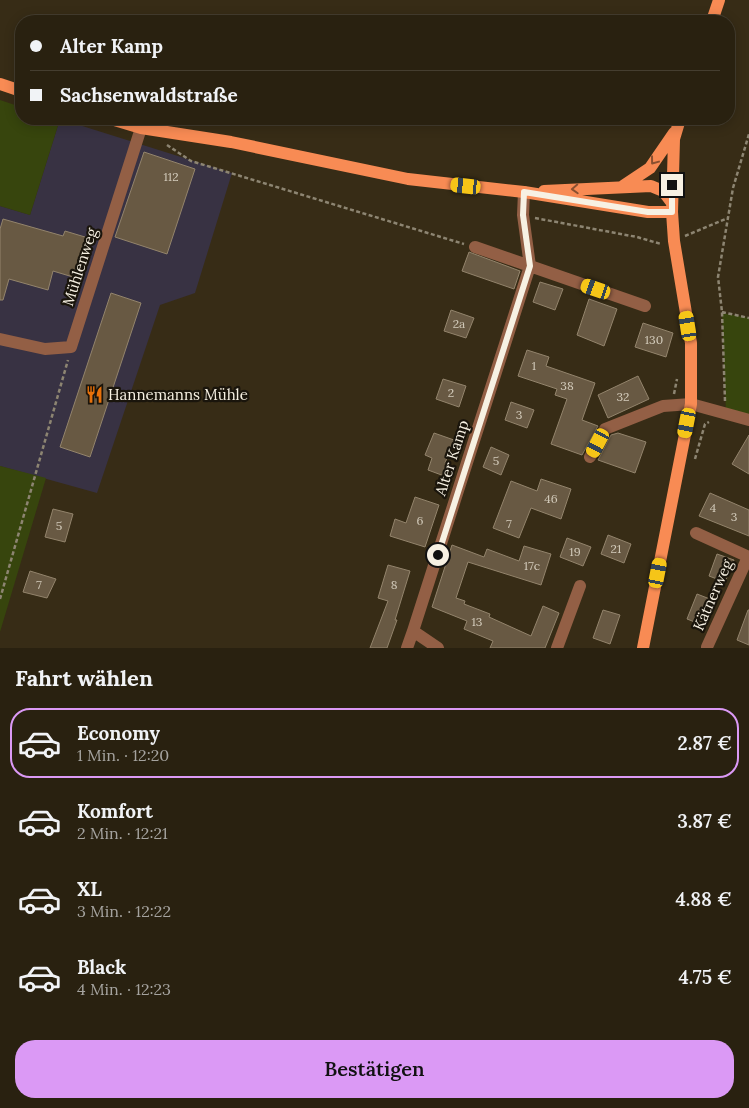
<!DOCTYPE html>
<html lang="de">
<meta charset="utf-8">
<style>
body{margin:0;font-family:Lora,serif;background:#352e1e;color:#f1f3f6;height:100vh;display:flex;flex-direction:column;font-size:19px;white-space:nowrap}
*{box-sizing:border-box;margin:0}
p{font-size:16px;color:#a5a39f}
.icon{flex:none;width:28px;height:28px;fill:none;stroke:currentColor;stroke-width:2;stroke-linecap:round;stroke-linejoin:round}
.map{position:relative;height:648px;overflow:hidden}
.sheet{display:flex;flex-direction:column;background:#292110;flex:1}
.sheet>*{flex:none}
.guide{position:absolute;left:15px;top:15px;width:720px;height:110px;border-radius:20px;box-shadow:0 2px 12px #0003,0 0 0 1px #453e30;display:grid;align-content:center;height:110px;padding:0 15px;background:#292110}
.end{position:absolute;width:22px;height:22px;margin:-11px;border:6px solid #f7f1e3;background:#111;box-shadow:0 0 0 2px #111}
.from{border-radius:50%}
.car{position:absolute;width:15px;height:30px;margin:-15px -8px;border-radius:6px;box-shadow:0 0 4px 1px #0007;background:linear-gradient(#f5c518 24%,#345 0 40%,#f5c518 0 76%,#345 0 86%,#f5c518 0)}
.guide b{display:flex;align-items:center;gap:18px;height:48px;font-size:19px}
.guide b+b{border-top:1px solid #453e30}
.guide i{width:12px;height:12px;background:#f1f3f6}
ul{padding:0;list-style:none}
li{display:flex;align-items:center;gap:15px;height:70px;margin:0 10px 8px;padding:0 5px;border:2px solid transparent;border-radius:20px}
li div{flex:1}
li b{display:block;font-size:19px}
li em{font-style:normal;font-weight:600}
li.current{border-color:#db99f5}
li>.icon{width:45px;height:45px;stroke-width:1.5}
h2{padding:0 15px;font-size:22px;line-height:60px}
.cta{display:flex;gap:10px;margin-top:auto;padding:10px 15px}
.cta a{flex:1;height:58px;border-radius:20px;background:#db99f5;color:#111;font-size:20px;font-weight:600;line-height:58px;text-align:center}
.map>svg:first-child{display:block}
.commercial{fill:#383243}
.green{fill:#37450d}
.building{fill:#685943;stroke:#93846c}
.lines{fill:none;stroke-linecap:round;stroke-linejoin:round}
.path{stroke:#8d8572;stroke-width:2.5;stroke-dasharray:4 2.5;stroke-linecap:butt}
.minor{stroke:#935f45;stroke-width:12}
.major{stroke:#f88b54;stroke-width:12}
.oneway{stroke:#895030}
.route{stroke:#f7f1e3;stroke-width:6}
.labels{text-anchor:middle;stroke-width:4.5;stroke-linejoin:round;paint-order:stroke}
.number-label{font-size:12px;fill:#d3cbbb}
.street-label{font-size:15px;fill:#f7f1e3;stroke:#1a150c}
.poi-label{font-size:15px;fill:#f7f1e3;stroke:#1a150c;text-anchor:start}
</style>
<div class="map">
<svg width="749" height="648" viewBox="0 0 749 648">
<rect width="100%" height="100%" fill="#372c16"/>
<path class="commercial" d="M60,119L232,173L195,293L160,305L97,493L0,466V206L30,215Z"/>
<path class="green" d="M0,100L21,107V119H60L30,215L0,206Z
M722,313L749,318V419L726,413Z
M0,466L46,478L0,632Z"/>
<path class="building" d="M144,152L195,169L167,254L115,237Z
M3,219L63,236L65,231L85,237L82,250H85L80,265L77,264L73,277L53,271L48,290L9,279L3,300H0V229Z
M469,252L520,271L514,289L462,271Z
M540,282L563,289L555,310L533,302Z
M111,293L141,303L90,457L60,447Z
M589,299L617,309L604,346L577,335Z
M451,310L474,318L466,338L444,331Z
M643,323L673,333L666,357L635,347Z
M527,350L549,357L546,366L595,383L582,420L598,426L582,455L551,444L567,399L555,395L557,389L518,376Z
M638,376L649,399L608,418L598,395Z
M443,379L466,386L459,407L436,399Z
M511,402L534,410L527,428L505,420Z
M434,433L454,440L445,463L451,465L447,477L428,470L432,458L425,455Z
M618,433L646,442L635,473L598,460L611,435Z
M749,435V474L732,464Z
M491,447L509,455L501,475L483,467Z
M541,479L571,489L561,519L531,508L519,538L493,528L511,481L537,491Z
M710,493L749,510V536L699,516Z
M415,497L439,505L425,547L390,536L395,519L406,523Z
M53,509L73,514L65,542L45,537Z
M608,535L631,544L624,563L601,554Z
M567,538L591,547L583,566L560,557Z
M452,545L484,557L487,549L519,561L524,546L551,554L541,585L468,562L456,598L465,601L464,604L490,614L489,617L531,636L543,606L559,613L545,648H490L493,641L464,629L467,621L432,607Z
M717,554L734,560L725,582L709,576Z
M388,565L410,571L395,620H397L387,648H370L388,601L378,598Z
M30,571L56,579L47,598L23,592Z
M697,594L715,601L705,626L687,619Z
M603,610L620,615L610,644L593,638Z
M748,610H749V645L737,640Z"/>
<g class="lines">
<path class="path" d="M167,145L191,161L464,244
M535,218L637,237L661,244
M685,236L728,218
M722,312L749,318
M674,394L677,379
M725,401L722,312L718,277L733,188L749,134
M695,459L705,424L709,422
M0,599L68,360"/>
<path class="minor" d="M524,192L523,215L530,266L645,306
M0,339L45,349L71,347L141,128
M590,457L605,429L663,406L691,404L749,420
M696,533L749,557
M707,647L748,557
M407,648L413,631
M438,648L413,631L530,266L475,247
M557,648L580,586"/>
<path class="major" d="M712,21L719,0
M0,84L21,91
M111,119L141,128L231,142L408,179L524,192L648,212H672
M623,186L650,168L674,133
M544,191L651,186L663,191L672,203
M643,648L691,404V343L674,241L672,212L674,139L680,119"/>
</g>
<defs><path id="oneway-chevron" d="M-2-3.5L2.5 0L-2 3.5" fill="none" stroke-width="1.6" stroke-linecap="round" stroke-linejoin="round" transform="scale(1.25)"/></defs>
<g class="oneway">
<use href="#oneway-chevron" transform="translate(654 161) rotate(127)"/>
<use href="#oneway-chevron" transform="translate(575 189) rotate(177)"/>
</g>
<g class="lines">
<path class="route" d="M438,555L530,266L523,215L524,192L648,212H672V185"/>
</g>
<defs>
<symbol id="restaurant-bare" viewBox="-9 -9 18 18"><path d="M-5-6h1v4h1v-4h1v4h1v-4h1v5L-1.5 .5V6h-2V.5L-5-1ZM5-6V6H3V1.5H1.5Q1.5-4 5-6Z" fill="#e8710a" stroke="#1a150c" stroke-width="2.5" paint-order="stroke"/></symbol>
</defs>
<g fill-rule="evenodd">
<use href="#restaurant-bare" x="82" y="382" width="25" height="25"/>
</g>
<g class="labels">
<g class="number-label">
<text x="171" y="181">112</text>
<text x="459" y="328">2a</text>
<text x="654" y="344">130</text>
<text x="534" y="370">1</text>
<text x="567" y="390">38</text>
<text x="451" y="397">2</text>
<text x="623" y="401">32</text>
<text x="519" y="419">3</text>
<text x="496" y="465">5</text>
<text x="551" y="503">46</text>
<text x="713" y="512">4</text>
<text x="734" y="521">3</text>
<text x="420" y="525">6</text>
<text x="509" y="528">7</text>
<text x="59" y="530">5</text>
<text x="616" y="553">21</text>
<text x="575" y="556">19</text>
<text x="532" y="570">17c</text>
<text x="39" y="589">7</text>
<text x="394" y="589">8</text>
<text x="477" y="626">13</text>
</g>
<g class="street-label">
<text transform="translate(80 267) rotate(-72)" y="5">Mühlenweg</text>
<text transform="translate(452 458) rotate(-72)" y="5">Alter Kamp</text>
<text transform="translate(713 595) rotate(-66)" y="5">Kätnerweg</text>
</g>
<g class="poi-label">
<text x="108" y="400">Hannemanns Mühle</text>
</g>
</g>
</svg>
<i class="end from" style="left:438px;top:555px"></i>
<i class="end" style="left:672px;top:185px"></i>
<i class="car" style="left:466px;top:186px;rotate:276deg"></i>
<i class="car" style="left:596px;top:289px;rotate:289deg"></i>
<i class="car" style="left:688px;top:326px;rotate:351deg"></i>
<i class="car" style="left:687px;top:423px;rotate:191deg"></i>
<i class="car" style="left:598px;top:443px;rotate:208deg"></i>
<i class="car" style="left:658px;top:573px;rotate:11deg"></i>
<div class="guide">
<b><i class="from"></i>Alter Kamp</b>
<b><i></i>Sachsenwaldstraße</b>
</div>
</div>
<section class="sheet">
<h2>Fahrt wählen</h2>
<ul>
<li class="current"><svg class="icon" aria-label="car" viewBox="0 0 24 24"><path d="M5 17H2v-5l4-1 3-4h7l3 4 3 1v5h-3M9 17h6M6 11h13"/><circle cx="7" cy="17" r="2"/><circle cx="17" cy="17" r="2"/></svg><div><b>Economy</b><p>1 Min. · 12:20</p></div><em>2.87 €</em></li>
<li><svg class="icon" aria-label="car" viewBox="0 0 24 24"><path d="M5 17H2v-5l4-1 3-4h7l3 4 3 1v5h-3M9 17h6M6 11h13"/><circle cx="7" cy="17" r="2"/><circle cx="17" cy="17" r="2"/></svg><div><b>Komfort</b><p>2 Min. · 12:21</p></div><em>3.87 €</em></li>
<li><svg class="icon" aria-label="car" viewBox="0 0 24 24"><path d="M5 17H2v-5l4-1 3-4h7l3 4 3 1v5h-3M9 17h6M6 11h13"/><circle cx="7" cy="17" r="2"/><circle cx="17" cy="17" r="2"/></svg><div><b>XL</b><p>3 Min. · 12:22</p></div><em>4.88 €</em></li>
<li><svg class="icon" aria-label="car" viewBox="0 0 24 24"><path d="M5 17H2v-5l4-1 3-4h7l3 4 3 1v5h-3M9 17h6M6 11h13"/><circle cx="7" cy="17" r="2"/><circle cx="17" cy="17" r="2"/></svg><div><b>Black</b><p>4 Min. · 12:23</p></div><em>4.75 €</em></li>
</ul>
<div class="cta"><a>Bestätigen</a></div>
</section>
